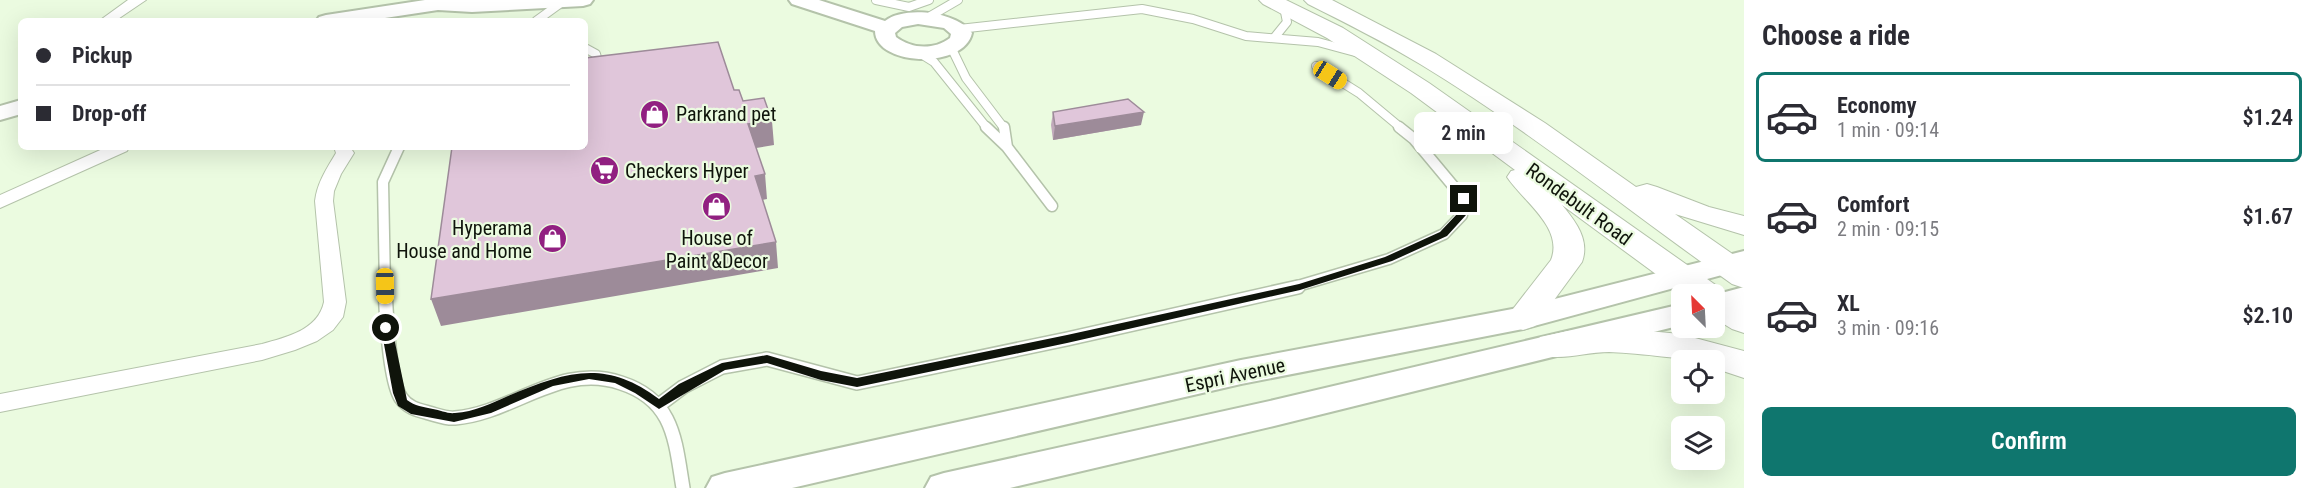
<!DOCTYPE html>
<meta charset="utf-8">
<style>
body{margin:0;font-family:"Roboto Condensed",sans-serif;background:#f2f2f3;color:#2b2b33;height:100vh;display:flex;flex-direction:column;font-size:22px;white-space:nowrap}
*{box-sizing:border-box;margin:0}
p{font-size:20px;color:#7c7c81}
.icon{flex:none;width:33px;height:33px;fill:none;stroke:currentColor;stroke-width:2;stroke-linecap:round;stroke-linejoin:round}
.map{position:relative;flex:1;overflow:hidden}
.drawer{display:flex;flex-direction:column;background:#fff;width:570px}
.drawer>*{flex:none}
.top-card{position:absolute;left:18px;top:18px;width:570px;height:132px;border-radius:9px;box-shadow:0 6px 24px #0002;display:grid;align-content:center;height:132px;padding:0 18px;background:#fff}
.needle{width:39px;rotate:336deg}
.fabs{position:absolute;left:1671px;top:284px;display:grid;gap:12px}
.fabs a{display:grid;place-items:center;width:54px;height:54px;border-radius:9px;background:#fff;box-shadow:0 6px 24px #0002;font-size:30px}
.end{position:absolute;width:27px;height:27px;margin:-14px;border:8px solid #0f140b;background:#fff;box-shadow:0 0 0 3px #fff}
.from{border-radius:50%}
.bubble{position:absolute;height:42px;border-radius:9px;background:#fff;box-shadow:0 6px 24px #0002;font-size:20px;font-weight:600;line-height:42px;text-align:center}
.car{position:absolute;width:18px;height:36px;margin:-18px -9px;border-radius:8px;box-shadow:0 0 4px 2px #0007;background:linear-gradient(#f5c518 24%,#345 0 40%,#f5c518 0 76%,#345 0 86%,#f5c518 0)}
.top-card b{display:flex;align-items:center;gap:21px;height:57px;font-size:22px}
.top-card b+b{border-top:2px solid #e1e1e2}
.top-card i{width:15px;height:15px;background:#2b2b33}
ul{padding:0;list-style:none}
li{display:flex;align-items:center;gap:18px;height:90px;margin:0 12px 9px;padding:0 6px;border:3px solid transparent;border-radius:9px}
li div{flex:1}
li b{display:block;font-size:22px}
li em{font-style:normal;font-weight:600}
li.selected{border-color:#0f766e}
li>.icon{width:54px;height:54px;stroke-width:1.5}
h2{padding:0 18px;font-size:27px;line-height:72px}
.cta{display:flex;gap:12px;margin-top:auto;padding:12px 18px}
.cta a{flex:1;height:69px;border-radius:9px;background:#0f766e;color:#fff;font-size:24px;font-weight:600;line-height:69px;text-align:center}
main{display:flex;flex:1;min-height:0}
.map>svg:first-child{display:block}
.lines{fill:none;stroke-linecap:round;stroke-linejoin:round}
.lane-far2-casing{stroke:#b4c3aa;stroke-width:10}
.lane-far1-casing{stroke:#b4c3aa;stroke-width:13}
.lane-casing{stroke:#b4c3aa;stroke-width:16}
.street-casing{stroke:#b4c3aa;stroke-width:2}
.secondary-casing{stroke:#b4c3aa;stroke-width:4}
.primary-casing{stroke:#b4c3aa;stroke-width:2}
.lane-far2{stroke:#fff;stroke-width:8}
.lane-far1{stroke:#fff;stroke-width:10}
.lane{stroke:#fff;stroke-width:13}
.street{fill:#fff;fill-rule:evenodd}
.secondary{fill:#fff;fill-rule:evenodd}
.primary{fill:#fff;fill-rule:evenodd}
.wall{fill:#c1aabb}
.shaded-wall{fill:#9d8b99}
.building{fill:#e0c6da;stroke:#9d8b99;stroke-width:1.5}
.route{fill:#0f140b}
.labels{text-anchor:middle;stroke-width:4.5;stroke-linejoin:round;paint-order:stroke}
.poi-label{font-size:20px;fill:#0f140b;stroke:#ebfbe0;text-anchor:start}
.street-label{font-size:20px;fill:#0f140b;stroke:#ebfbe0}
</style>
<main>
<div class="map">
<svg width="1744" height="488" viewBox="0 0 1744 488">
<rect width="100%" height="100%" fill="#ebfbe0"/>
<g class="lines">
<defs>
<path id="lane-far2" d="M876,0L909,7L929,0
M927,18L958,0
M536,21L565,0
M959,29L1142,9L1193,19L1246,36L1318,42L1355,52
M1274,38L1287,22L1284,7
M951,47L966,78L1004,128
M585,48L596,54L598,61
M918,52L934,62L987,128
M1316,66L1359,93L1401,128"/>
<path id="lane-far1" d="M986,127L1007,147L1052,206
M1004,127L1007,147
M385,288L383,182L399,147
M1291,288L1389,259L1444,234L1462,215L1464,199L1414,139L1399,127"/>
<path id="lane" d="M385,287C386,311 389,380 401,398C408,408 418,410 429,413C437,415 446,419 455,418C514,413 560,362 621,383C674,400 675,440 683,488
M659,405L683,387L722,367L767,359L857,383L1067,339L1298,287"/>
<path id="street" d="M128,0H146L115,21H99Z
M107,147H129L127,151L0,208V195Z
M334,147H350L354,153L341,174L334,191L333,201L346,302L343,317L333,330L317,341L295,350L262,360L0,412V394L262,344C287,337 318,330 324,302L315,201C317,183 327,168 336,153Z"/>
<path id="secondary" d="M425,0H593L590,4L583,6L472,12L438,10L365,21H316L319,17L326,15Z
M789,0H819L885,21C905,5 958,12 972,33C964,70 875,66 875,31L792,4ZM918,24L944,28L951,34L950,38C934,50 912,49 896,37L895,33L902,27Z
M21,100V114L0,120V106Z
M1744,251V269L1523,329L1241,384L792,488H706L712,477L725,473L1241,360L1523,307Z
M1744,287V307L1714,315V295Z
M1682,304V325L1274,426L1010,488H925L931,477L944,473L1274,400Z"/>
<path id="primary" d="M1259,0H1286L1343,28L1429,83L1717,286L1720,291L1744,305V333L1732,329L1714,318V294H1683L1562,205C1576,222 1590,240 1582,262L1535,326L1523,330L1511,326L1506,318L1551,260C1564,228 1523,201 1507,177L1511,171L1515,170L1411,93L1327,38L1263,4Z
M1304,0H1332L1436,54L1545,123L1636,187L1647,184L1657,187L1709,207L1744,216V235L1675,214L1744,262V288L1732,284C1629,211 1529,130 1420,64C1384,42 1346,23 1308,4Z
M1606,327L1680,334L1744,351V378L1714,368V360C1679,360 1644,353 1609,352C1586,352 1562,361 1540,355L1535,346L1540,337L1568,331Z"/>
</defs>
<use href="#lane-far2" class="lane-far2-casing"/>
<use href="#lane-far1" class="lane-far1-casing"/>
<use href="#lane" class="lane-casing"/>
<use href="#street" class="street-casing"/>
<use href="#secondary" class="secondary-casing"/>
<use href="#primary" class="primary-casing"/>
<use href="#lane-far2" class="lane-far2"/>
<use href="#lane-far1" class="lane-far1"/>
<use href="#lane" class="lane"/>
<use href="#street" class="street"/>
<use href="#secondary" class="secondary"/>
<use href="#primary" class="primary"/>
</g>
<path class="wall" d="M1053,112L1141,125L1053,140L1051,125Z"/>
<path class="shaded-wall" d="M1144,112L1141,125L1053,140L1055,126Z
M772,121L774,145L750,149L748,124Z
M765,174L767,199L757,201L755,176Z
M776,242L778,268L441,326L431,299Z"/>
<path class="building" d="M718,42L734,90H739L743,101L764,98L772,121L748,124L765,174L755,176L776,242L431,299L452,147H585V58Z
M1128,99L1144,112L1055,126L1053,112Z"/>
<path class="route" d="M1464,196L1469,199L1466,215L1447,236L1392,261L1300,290L1067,343L857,387L821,380L767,363L725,370L659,409L635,393L615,383L589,379L553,386L491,413L454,422L411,414L398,406L393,393L381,328L386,324L392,328L407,400C415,406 423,407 433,409C440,410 448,414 455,413C474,412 492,403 508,396C565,372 605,358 659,399L679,384L722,363L767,355L821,371L857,378L1067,335L1299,284L1385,257L1440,232L1457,214L1459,199Z"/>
<defs>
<symbol id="shop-disc" viewBox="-11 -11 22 22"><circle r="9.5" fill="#912081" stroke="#ebfbe0"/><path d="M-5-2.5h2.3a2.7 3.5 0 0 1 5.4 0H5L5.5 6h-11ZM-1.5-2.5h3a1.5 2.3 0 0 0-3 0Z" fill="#fff"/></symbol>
<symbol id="supermarket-disc" viewBox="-11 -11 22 22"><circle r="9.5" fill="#912081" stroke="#ebfbe0"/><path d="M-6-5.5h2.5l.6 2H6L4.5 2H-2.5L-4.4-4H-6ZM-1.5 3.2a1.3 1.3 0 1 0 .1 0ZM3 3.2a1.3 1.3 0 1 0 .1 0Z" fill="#fff"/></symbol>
</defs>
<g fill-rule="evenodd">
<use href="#shop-disc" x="638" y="98" width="33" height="33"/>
<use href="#supermarket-disc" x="588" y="154" width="33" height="33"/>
<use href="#shop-disc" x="700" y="190" width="33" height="33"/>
<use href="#shop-disc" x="536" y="222" width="33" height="33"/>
</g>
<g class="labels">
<g class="poi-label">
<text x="676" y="121">Parkrand pet</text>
<text x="625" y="178">Checkers Hyper</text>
<text x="532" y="235" text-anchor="end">Hyperama<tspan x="532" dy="23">House and Home</tspan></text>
<text x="717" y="245" text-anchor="middle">House of<tspan x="717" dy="23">Paint &amp;Decor</tspan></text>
</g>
<g class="street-label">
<text transform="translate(1579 204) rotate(36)" y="7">Rondebult Road</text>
<text transform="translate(1235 375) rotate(-12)" y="7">Espri Avenue</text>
</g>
</g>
</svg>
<div class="fabs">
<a><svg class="needle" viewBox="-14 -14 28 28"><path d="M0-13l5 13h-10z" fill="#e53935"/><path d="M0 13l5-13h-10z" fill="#7c7c81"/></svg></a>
<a><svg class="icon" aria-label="locate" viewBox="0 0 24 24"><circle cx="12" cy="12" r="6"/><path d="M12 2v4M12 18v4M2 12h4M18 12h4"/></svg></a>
<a><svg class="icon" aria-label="layers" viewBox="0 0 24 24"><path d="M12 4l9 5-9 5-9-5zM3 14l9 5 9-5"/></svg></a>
</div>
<i class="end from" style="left:386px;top:328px"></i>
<i class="end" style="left:1464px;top:199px"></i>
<div class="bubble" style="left:1414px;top:112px;width:99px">2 min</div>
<i class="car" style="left:1330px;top:75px;rotate:122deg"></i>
<i class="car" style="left:385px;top:286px;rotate:179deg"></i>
<div class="top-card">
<b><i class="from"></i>Pickup</b>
<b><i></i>Drop-off</b>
</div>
</div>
<section class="drawer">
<h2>Choose a ride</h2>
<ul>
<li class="selected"><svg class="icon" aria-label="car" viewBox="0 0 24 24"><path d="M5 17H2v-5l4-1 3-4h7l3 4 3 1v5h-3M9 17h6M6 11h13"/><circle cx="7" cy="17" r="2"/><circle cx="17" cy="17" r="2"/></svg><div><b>Economy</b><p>1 min · 09:14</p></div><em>$1.24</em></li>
<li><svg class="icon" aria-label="car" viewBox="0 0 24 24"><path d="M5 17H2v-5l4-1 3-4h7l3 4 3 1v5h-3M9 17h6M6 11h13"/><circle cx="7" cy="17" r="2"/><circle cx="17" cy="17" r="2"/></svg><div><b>Comfort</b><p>2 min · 09:15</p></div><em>$1.67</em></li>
<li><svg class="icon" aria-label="car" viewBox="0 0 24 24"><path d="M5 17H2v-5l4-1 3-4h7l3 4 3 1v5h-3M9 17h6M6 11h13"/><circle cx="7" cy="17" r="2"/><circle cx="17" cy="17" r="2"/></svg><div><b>XL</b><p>3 min · 09:16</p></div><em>$2.10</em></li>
</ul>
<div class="cta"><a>Confirm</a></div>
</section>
</main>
